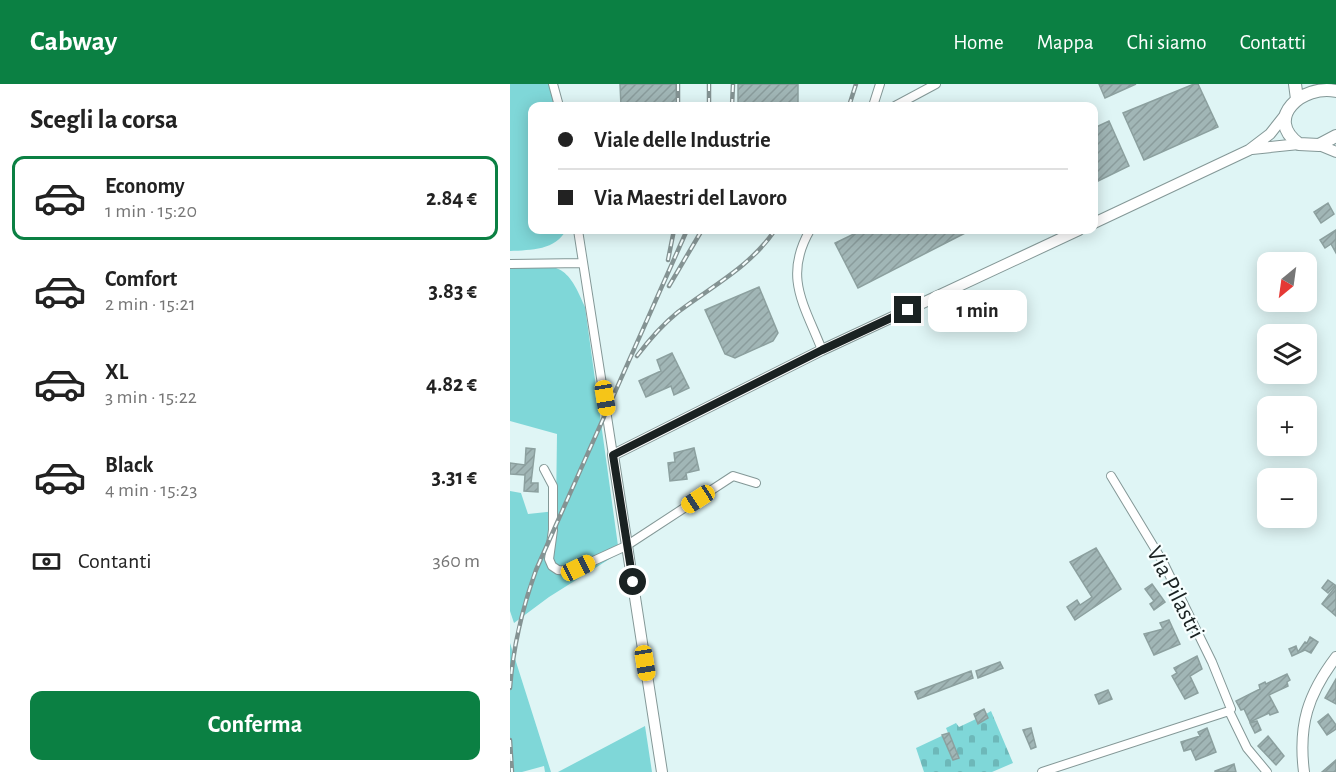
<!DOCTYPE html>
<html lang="it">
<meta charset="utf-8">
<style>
body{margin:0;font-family:"Alegreya Sans",sans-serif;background:#f2f2f2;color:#222;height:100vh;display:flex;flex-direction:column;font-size:22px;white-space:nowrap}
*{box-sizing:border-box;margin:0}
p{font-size:20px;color:#767676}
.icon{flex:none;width:33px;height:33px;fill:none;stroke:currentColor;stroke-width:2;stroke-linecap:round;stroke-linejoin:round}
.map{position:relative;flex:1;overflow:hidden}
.side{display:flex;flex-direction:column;background:#fff;width:510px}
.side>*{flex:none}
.top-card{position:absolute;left:18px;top:18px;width:570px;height:132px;border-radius:12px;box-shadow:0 3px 15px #0003;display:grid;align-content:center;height:132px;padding:0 30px;background:#fff}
.needle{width:39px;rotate:209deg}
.tools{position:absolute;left:747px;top:168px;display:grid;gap:12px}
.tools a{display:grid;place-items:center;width:60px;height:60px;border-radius:12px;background:#fff;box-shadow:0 3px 15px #0003;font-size:30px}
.end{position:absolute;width:27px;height:27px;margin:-14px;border:8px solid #1a2222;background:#fff;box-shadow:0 0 0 3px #fff}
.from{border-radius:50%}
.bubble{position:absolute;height:42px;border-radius:12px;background:#fff;box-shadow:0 3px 15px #0003;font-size:20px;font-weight:700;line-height:42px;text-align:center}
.car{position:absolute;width:18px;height:36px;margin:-18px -9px;border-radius:8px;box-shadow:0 0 4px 2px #0007;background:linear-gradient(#f5c518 24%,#345 0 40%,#f5c518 0 76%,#345 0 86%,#f5c518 0)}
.top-card b{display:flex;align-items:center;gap:21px;height:57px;font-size:22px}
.top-card b+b{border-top:2px solid #e0e0e0}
.top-card i{width:15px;height:15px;background:#222}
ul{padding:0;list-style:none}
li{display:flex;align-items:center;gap:18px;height:84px;margin:0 12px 9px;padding:0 18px;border:3px solid transparent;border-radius:12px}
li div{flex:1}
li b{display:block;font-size:22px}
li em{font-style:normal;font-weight:700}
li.active{border-color:#0b8043}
li>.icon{width:54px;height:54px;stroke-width:1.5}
h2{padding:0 30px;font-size:27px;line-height:72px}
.pay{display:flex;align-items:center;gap:15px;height:66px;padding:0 30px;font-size:22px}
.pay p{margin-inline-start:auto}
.action{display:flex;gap:12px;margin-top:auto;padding:12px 30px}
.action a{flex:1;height:69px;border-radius:12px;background:#0b8043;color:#fff;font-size:24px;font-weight:700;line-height:69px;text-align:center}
header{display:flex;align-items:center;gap:36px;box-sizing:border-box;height:84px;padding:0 30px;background:#0b8043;color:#fff}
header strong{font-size:28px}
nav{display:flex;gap:33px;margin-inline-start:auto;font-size:21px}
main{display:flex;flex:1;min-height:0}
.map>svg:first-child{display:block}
.grass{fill:#7fd7d8}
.cemetery{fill:url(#cemetery-stones)}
.building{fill:url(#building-hatch);stroke:#8ca09f;stroke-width:1.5}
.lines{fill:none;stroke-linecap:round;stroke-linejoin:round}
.minor-casing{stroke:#849897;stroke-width:10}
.tertiary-casing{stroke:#849897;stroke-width:12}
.secondary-casing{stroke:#849897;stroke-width:14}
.minor{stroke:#fff;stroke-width:8}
.tertiary{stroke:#fff;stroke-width:10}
.secondary{stroke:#fff;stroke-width:12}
.rail-casing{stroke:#849393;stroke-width:4.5}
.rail{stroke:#f7ffff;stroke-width:2;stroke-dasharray:7;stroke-linecap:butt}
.route{stroke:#1a2222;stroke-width:8}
.labels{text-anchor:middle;stroke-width:4.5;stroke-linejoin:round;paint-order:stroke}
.street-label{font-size:24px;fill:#1a2222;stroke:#f7ffff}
</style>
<header>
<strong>Cabway</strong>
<nav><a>Home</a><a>Mappa</a><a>Chi siamo</a><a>Contatti</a></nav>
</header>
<main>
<section class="side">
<h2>Scegli la corsa</h2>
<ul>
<li class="active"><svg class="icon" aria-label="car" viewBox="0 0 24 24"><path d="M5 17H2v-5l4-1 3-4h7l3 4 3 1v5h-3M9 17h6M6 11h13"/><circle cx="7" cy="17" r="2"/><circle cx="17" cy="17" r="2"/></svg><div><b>Economy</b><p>1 min · 15:20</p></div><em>2.84 €</em></li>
<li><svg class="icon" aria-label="car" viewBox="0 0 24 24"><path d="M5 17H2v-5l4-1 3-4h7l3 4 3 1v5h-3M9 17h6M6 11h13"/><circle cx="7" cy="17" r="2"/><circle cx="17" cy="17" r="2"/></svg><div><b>Comfort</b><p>2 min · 15:21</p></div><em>3.83 €</em></li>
<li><svg class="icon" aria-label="car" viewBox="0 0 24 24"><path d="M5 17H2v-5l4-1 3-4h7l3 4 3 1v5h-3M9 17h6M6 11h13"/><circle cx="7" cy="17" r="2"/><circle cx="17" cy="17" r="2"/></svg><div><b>XL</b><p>3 min · 15:22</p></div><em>4.82 €</em></li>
<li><svg class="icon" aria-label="car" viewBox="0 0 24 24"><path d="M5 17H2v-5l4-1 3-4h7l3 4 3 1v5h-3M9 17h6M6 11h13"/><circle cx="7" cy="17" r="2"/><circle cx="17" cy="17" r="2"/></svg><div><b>Black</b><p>4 min · 15:23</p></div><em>3.31 €</em></li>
</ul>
<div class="pay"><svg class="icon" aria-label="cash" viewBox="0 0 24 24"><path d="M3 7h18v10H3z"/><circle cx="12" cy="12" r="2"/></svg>Contanti<p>360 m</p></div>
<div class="action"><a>Conferma</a></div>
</section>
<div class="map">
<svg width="826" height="688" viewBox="0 0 826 688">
<defs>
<pattern id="cemetery-stones" width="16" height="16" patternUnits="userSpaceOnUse" patternTransform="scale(1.5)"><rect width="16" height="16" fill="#7fd7d8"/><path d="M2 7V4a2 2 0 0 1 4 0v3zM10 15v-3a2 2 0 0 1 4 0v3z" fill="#6db8b9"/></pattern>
<pattern id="building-hatch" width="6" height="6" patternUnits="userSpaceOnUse" patternTransform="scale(1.5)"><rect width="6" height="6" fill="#a1b6b6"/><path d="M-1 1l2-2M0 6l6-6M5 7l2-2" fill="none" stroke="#8a9c9c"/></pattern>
</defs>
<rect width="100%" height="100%" fill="#dff5f5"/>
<path class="grass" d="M0,0H40L46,22H22V146H56C46,166 21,166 0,167Z
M0,180C47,183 55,175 75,223L109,469L39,513L4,539L0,527V407L11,409L18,430L46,427L47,350L0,337Z
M0,559L41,688H35L34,682L12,688H0Z
M135,642L142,688H48Z"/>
<path class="cemetery" d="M474,625L476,630L481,627L503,679L482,688H414L406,664L438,649L436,644L446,639L449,643L466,635L464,630Z"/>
<path class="building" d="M110,0H166L167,22H111Z
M228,0H288V22H228Z
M589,0H626L595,14Z
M684,0H688L708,43L634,76L613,29Z
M599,37L619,82L584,99V44Z
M818,119L824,130L811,139L804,128Z
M352,146H461L348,204L325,159Z
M826,146V169L821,160L815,164L810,156Z
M249,203L268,249L263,257L225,274L215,270L195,226Z
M162,269L179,304L164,311L161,302L136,313L129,297L151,287L147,276Z
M16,364L25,365L21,399H28V408L14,407L15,391L0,390V379L15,381Z
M184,364L189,386L176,389L177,395L160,397L158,379L165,378L164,369Z
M586,464L611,505L565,536L557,523L567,516L570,521L582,513L560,478Z
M818,496L825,501L818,509L812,504Z
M642,500L655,518L644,526L640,520L644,517L635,505Z
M826,502V532L812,520Z
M659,536L670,560L644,571L634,550L653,545L650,539Z
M800,553L808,558L801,569L795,566L782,572L779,565L786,562L788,568L795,558L797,559Z
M687,572L692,585L680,592L688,609L675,615L662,592L667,589L664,584Z
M490,578L493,584L468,594L466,587Z
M461,587L463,594L408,615L405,608Z
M777,590L780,596L777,598L778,602L759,611L768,628L760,631L759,629L740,638L734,625L731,626L726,617L750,605L749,601L755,598L756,600Z
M826,595V620L815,614Z
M598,606L602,615L589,620L585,611Z
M474,625L478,634L468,640L464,630Z
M818,630L826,641V645L817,651L808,638Z
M747,637L751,646L745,649L740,639Z
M521,644L526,663L521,665L513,646Z
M697,644L706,668L686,676L681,665L674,667L671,658L690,652L688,648Z
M439,649L449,674L443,676L432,651Z
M758,652L774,672L766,681L748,662Z
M826,676V688H812Z
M724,680L726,688H705V687Z"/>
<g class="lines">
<defs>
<path id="minor" d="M43,0L49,22
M363,22L370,0
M385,22L426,0
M68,146L103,371
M300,146C273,193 294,220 312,266
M0,180L73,179
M34,385L43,402V446L39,475L42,482L48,486L58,487L68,484L116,462L223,392L246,399
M601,392L653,478L702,578L721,625L719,627
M719,627L737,664L757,688
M532,688L719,627"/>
<path id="tertiary" d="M809,61L826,68
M742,65L789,60
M584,139L739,66L760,50L775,31
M152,688L103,371L312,266L569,146
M794,688C788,641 798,610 826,573"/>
<path id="secondary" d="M785,0L787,15
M826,7C793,0 753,34 789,60L809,61L826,52"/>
</defs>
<use href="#minor" class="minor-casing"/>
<use href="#tertiary" class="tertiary-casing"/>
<use href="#secondary" class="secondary-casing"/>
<use href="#minor" class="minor"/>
<use href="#tertiary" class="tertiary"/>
<use href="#secondary" class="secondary"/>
<defs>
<path id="rail" d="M168,0V22
M199,0V22
M222,22L223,0
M339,22L346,0
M158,176L164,146
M159,202L192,146
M127,272C139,256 152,241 168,228C202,202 240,183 265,146
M0,604C3,563 12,525 26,486L177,146
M0,656L2,688"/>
</defs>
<use href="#rail" class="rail-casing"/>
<use href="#rail" class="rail"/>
</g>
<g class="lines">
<path class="route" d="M123,498L103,371L312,266L398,226"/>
</g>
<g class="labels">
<g class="street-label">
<text transform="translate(666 508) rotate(63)" y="8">Via Pilastri</text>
</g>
</g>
</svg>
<div class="tools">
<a><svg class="needle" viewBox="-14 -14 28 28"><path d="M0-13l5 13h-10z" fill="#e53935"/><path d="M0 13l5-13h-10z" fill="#767676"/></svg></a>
<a><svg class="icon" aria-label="layers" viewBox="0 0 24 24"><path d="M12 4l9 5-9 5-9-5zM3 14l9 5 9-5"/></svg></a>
<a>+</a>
<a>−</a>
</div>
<i class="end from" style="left:123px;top:498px"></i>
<i class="end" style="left:398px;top:226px"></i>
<div class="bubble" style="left:418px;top:206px;width:99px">1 min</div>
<i class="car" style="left:95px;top:314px;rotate:171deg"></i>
<i class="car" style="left:188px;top:415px;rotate:237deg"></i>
<i class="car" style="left:68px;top:484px;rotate:64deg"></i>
<i class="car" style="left:135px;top:579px;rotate:171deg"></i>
<div class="top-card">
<b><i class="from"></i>Viale delle Industrie</b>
<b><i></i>Via Maestri del Lavoro</b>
</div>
</div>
</main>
